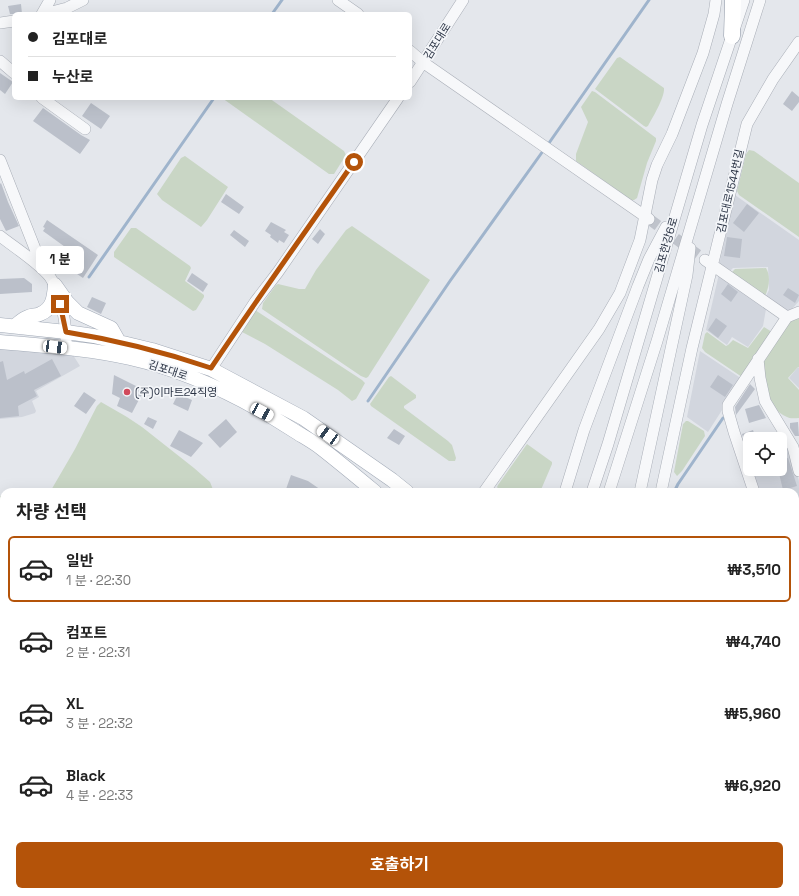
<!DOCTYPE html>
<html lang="ko">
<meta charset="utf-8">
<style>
body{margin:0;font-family:"Space Grotesk","Noto Sans KR",sans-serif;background:#f6f6f6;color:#222;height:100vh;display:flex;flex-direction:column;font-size:15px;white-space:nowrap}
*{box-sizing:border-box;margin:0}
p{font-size:13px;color:#767676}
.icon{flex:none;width:22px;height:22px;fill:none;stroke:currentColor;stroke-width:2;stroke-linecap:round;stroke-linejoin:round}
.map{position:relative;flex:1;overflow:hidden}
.sheet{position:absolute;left:0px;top:488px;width:799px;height:408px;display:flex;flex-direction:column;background:#fff;border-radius:12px 12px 0 0;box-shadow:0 4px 16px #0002}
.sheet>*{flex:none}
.guide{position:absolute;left:12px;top:12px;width:400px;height:88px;border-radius:6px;box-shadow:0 4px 16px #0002;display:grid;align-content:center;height:88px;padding:0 16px;background:#fff}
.tools{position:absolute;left:743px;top:432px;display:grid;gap:8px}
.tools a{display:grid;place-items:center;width:44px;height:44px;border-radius:6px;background:#fff;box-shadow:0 4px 16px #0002;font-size:20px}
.end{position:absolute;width:18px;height:18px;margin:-9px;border:5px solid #b45309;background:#fff;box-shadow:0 0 0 2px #fff}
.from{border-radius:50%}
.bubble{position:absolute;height:28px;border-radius:6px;background:#fff;box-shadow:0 4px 16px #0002;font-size:13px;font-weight:700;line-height:28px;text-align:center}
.car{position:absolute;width:12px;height:24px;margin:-12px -6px;border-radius:5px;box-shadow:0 0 3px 1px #0007;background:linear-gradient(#fff 24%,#345 0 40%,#fff 0 76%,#345 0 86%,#fff 0)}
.guide b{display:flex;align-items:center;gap:14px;height:38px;font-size:15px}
.guide b+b{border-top:1px solid #e0e0e0}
.guide i{width:10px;height:10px;background:#222}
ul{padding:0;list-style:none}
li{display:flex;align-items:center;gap:12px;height:66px;margin:0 8px 6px;padding:0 8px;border:2px solid transparent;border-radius:6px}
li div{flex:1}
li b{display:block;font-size:15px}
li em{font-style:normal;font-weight:700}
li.current{border-color:#b45309}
li>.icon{width:36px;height:36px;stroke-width:1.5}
h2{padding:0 16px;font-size:18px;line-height:48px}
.action{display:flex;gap:8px;margin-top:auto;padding:8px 16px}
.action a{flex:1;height:46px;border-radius:6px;background:#b45309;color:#fff;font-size:16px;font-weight:700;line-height:46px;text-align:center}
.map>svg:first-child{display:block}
.built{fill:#d2d6de}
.green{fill:#c9d6c5}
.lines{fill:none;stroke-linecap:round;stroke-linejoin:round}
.stream{stroke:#9fb4cc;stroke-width:3}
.building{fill:#bbc0ca}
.minor-tunnel{stroke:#bfc3cb;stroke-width:11;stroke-dasharray:11 5.5;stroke-linecap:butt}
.minor-casing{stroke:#a9aeb7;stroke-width:12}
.major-casing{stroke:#a3abb8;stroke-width:15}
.highway-casing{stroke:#8b94a3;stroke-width:17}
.minor{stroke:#f7f8fa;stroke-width:11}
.major{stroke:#fff;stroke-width:14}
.highway{stroke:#fff;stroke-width:16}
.route{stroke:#b45309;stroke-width:5}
.poi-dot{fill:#d1495b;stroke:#f4f6f9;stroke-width:1.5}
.labels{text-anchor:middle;stroke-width:3.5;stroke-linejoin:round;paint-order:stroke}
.street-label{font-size:11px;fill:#2b3445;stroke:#f4f6f9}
.poi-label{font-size:11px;fill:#2b3445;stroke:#f4f6f9;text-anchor:start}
</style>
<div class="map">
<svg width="799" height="896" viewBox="0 0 799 896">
<rect width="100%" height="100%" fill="#e4e7ec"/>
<path class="built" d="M735,195L799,240V301L791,310L787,311L765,298L769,290L768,267L733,268L729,272L719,265Z
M719,274L766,309L763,326L748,347L732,337L727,345L706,330Z
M0,349L73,355L80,366L36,391L39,397L32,401L36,411L35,413L22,417L0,419Z
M700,351L742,379L708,432L687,417Z
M798,367L799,368V388L789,378Z
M785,442L792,454L799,481V616L795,617V492H758L751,469H780V445Z
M530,892H740L742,896H528Z"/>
<path class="green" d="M620,57L664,88C665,97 653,117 648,126L646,127L644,126L595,89L617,58Z
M592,91L595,92L656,138V141L647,163L637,198L634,200H631L576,161V154L588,122L581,107Z
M222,98H269L344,151L346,155L334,174H329Z
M749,150L754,151L799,183V237L739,195L737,191L746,154Z
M185,156L228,187L207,220L201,227L162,200L157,194L181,158Z
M352,226L430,280L368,377L366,378L361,376L262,309L263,303L276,285L278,284L299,289H305L316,270L346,230Z
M131,228H136L190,266L191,268L185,281L204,295V297L196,310L193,311L114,257V252Z
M766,268C771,276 769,288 765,296L731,273L735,269Z
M255,310L362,380L365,383L356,399L352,401L338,390L265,344L242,332Z
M799,316V367H798L788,378L799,390V418C795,418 790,419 787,417C765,408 765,378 763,359L789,321Z
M764,327L772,332L742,377L705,352L702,348L705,334L707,332L726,346L728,345L733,340L748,348Z
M391,376L416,395V398L404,406V408L448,441L452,445L456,458L455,461H449L371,406L370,404L389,377Z
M101,402L127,417L142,427L194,468L210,482L214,492H50L75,449L97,406Z
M686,421H688L704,431L705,436L682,471L677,476L674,472L683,424Z
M527,444L552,462V464L540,492H501L497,487L498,485Z
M0,496H4V563L0,562Z
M14,892H42L35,896H13Z
M94,892H158L159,896H97Z
M208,892H390L393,896H213Z"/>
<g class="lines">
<path class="stream" d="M272,14L282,0
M549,143L649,0
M89,277L214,98
M368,401L450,281L543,151
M674,492L678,484L723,418"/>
</g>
<path class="building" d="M21,4L22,14H10L8,6Z
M0,73L13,82L5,94L0,90Z
M792,91L799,97V102L792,111L783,104Z
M91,103L110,116L101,129L82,116Z
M43,108L81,135L90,140L80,154L33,121Z
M1,183L8,202L19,226L6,231L0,219V184Z
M226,194L244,207L239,214L221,202Z
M747,204L759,213L744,232L733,223Z
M47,220L98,255L83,278L71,270L79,257L43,231L45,228L43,227Z
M271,222L286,230L284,232L289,235L284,243L279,240L278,243L270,237L271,235L265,231Z
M320,229L325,234L318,244L312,239Z
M234,230L249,241L245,247L230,235Z
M727,237L742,239L740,258L724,256Z
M192,273L208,284L203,292L187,281Z
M24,278L32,284V292L0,294V279Z
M728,284L738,292L731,302L721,294Z
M788,288L799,295L795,303L783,295Z
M92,297L106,303L101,314L87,307Z
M716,318L727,326L718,338L708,330Z
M52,359L61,376L34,390L37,396L18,406L19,416L0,418V362L3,361L7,380L24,371L25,374Z
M114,375L144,390L132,413L117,406L120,398L112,394Z
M718,375L733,385L725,397L710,387Z
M750,384L755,389L736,415L735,407Z
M84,392L96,400L86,414L74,406Z
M178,394L192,400L188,411L173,404Z
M759,405L766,418L749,423L745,409Z
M148,417L157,421L153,429L144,424Z
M226,419L237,432L220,448L208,435Z
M798,422L799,436H795L790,428V423Z
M394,429L405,436L399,445L387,438Z
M179,430L203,443L191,457L170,446Z
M753,430L756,439H750V458L742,434Z
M788,458L797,486L783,490L778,469H780V460Z
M291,475L308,481L324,492H285Z"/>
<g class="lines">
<path class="minor-tunnel" d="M649,219L705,260"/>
<defs>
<path id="minor" d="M338,0L358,14
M42,14L50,0
M44,14L67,8L83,0
M0,23L14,21
M410,51L424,63L649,219
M0,61L14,73
M410,82L463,0
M42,98L85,129
M0,160L43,269
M0,236C15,248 38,262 50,277C62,294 67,328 66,348
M705,260L787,317
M758,359L760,378L765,401L793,447L799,471
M211,369L255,302L278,272L398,98
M484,492L599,329L620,293L640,240L652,180L657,165L672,134L703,53L714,14L716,0
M565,492L584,430L638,286L649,259L666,227
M592,492L608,444L702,125L744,0
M609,492L657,341L727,104L760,0
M640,492L687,275L690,248
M661,492L692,348L747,124L773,79L799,42
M754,492L734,432L728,411V405L787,317L799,312
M795,619H799
M0,642L4,640
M0,685L2,696L0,706
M459,896L460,892
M478,896L479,892
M496,896L497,892
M514,896L516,892"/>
<path id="major" d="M55,285L67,302L78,313L111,328L119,342
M0,325L66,332L94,336L152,350L211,369L303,418L392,480L407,492
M15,326C19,323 23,318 28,317C32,315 36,316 40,314C53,309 54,297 55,285
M0,342C43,346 87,348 130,358C188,371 243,398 293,430C302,436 312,441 321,448C339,462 357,477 375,492
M758,892L760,896
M779,892L781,896"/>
<path id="highway" d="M732,36L733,0"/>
</defs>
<use href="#minor" class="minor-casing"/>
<use href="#major" class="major-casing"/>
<use href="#highway" class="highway-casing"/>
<use href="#minor" class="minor"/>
<use href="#major" class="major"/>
<use href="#highway" class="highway"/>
</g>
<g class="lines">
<path class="route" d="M60,304L66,332C116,340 164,352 211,368C257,299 306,231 354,162"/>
</g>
<circle class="poi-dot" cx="127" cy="392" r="4"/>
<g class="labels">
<g class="street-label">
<text transform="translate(437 41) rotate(-58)" y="4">김포대로</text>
<text transform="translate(730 191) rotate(-77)" y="4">김포대로1544번길</text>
<text transform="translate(666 245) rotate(-74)" y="4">김포한강6로</text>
<text transform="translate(168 370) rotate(18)" y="4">김포대로</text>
</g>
<g class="poi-label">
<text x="135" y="396">(주)이마트24직영</text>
</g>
</g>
</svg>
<div class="tools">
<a><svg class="icon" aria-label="locate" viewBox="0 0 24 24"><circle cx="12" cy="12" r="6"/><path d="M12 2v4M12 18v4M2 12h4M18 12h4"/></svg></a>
</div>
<i class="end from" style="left:354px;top:162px"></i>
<i class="end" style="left:60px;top:304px"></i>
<div class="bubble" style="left:36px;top:246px;width:48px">1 분</div>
<i class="car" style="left:55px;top:347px;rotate:97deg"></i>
<i class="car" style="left:262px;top:412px;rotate:118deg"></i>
<i class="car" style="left:328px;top:435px;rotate:305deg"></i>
<div class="guide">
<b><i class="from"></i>김포대로</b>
<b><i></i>누산로</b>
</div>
<section class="sheet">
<h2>차량 선택</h2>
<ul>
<li class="current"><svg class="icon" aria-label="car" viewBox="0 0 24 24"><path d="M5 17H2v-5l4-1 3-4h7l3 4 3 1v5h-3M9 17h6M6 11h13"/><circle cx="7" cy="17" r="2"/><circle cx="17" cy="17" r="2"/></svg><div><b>일반</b><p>1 분 · 22:30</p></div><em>₩3,510</em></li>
<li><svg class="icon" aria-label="car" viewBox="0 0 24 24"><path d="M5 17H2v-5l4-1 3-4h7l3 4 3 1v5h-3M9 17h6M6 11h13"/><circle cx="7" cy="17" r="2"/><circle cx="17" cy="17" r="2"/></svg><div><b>컴포트</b><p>2 분 · 22:31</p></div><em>₩4,740</em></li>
<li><svg class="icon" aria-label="car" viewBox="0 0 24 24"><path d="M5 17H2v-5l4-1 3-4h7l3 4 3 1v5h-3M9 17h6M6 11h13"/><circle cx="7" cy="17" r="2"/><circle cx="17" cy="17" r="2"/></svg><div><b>XL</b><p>3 분 · 22:32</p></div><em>₩5,960</em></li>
<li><svg class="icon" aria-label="car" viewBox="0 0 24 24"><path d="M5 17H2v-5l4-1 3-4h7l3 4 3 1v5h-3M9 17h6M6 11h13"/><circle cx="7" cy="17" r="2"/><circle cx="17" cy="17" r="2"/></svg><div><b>Black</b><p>4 분 · 22:33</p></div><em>₩6,920</em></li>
</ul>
<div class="action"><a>호출하기</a></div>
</section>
</div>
